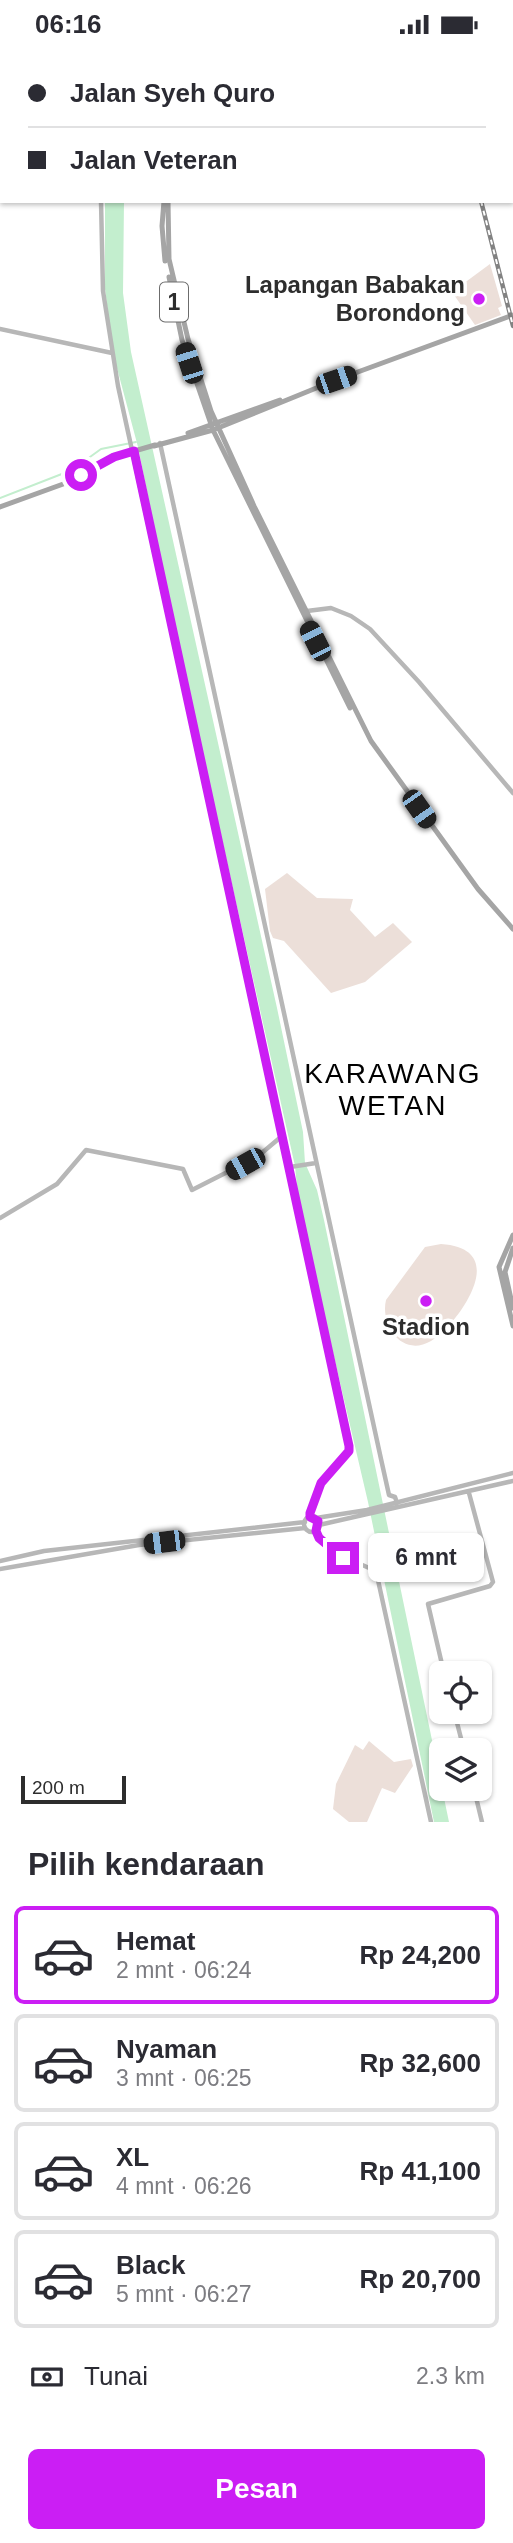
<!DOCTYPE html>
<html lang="id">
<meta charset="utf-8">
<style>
body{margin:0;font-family:Helvetica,sans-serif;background:#f7f7f7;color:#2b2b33;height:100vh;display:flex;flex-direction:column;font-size:26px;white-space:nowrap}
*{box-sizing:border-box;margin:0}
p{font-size:23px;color:#7c7c81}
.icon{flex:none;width:38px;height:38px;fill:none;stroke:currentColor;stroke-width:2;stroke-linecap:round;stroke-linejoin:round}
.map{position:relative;height:1773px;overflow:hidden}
.sheet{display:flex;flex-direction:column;background:#fff;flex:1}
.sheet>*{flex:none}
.banner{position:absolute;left:0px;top:0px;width:514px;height:154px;box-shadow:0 2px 5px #0004;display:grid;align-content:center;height:154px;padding:0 28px;background:#fff}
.fabs{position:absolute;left:429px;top:1612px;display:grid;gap:14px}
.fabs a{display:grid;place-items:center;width:63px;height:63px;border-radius:10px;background:#fff;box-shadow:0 2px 5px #0004;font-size:35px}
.scale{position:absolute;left:21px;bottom:18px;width:105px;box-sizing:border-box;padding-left:7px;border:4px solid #2d2d2d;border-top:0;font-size:19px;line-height:24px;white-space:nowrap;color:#2d2d2d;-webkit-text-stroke:5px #fff;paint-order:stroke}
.end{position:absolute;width:32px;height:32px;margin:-16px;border:9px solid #cb1ef4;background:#fff;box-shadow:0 0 0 4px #fff}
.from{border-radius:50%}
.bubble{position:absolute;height:49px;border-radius:10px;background:#fff;box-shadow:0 2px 5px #0004;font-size:23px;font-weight:700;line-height:49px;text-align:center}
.car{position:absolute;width:21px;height:42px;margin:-21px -10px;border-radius:9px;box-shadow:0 0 5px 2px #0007;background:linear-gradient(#222 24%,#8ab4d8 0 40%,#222 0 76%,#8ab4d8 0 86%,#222 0)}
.banner b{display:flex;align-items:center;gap:24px;height:66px;font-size:26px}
.banner b+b{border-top:2px solid #e1e1e2}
.banner i{width:18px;height:18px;background:#2b2b33}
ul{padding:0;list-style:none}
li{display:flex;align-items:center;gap:21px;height:98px;margin:0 14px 10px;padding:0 14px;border:4px solid #e1e1e2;border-radius:10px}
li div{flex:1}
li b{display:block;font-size:26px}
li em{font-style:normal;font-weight:700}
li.selected{border-color:#cb1ef4}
li>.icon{width:63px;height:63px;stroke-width:1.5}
h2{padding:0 28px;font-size:32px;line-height:84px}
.pay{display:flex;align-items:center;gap:18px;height:77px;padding:0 28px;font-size:26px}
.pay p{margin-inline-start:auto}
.action{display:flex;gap:14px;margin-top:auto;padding:14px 28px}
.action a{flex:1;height:80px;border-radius:10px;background:#cb1ef4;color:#fff;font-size:28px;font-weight:700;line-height:80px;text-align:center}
.status{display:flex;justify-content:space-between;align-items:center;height:49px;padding:0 35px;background:#fff;direction:ltr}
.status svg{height:19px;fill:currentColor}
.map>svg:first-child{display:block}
.green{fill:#ecdfd9}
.water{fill:#c3eece}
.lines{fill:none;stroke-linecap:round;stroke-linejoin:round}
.stream{stroke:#c3eece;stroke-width:2}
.secondary{stroke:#b7b7b7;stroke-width:4.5}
.primary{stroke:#a5a5a5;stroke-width:5}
.rail-casing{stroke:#828282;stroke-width:4.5}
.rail{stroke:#fff;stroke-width:2;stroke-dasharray:5;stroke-linecap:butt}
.route{stroke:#cb1ef4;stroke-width:9}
.poi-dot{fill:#cb1ef4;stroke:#fff;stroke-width:2.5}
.labels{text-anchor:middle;stroke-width:7;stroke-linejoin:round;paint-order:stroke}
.shield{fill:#fff;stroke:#6c6c6c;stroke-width:2}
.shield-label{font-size:23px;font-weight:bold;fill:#2d2d2d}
.poi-label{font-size:24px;font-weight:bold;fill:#2d2d2d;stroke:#fff;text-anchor:end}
.quarter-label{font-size:28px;letter-spacing:2px;fill:#000;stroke:#fff}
</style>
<div class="status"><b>06:16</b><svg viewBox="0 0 49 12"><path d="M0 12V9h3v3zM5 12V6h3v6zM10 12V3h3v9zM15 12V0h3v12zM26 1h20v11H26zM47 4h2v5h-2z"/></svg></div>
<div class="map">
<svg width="513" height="1773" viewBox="0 0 513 1773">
<rect width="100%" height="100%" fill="#fff"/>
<path class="green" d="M490,215L502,257L498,259L501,266L475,276L452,243Z
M287,824L317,849L353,850L350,861L375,888L393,874L412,893L365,933L331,944L284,892L273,889L270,882L265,840Z
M441,1195C500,1199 473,1248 452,1273L449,1271C444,1278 438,1288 431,1292C402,1309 380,1276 386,1251L425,1198Z
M369,1692L394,1713L411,1710L413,1717L395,1744L382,1739L367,1773H349L333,1760L336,1735L355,1696L363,1701Z"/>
<path class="water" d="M105,152H124L123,244L131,303L277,959L303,1083L305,1114L317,1141L324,1171L449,1773H434L368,1453L299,1158L295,1117L175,580L138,398L113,304L105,240Z"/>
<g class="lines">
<path class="stream" d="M0,449L72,421L101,400L136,393"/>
<path class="secondary" d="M104,2V0
M101,152L103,242L118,337L349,1397V1402L321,1434L310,1468
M0,280L112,304
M160,394L381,1410L389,1446L395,1448L397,1454
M307,562L331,559L351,567L370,580L419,633L513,744
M290,1118L316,1114
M0,1169L57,1135L86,1101L183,1120L192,1141L257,1108L282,1087
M304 1475a8 8 0 1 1 16 0a8 8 0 1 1-16 0Z
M316,1469L367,1461L513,1424
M319,1476L513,1432
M316,1482L335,1504L376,1522L431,1773
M0,1512L44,1502L305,1473
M0,1520L139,1496L305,1479
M444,1624L428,1555L490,1537L493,1533L469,1444
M454,1662L464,1701
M474,1740L482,1773"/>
<path class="primary" d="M193,2V0
M197,2L198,0
M164,152L162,177L165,212
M168,152L169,210L188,290L211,362L254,457L371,692L478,840L513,880
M169,228L182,291L213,381L350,659
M188,384L280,351
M154,397L213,381L336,331L513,266
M0,458L66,434L114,408L155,396
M513,1186L499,1218L513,1277
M513,1199L505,1223L513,1259"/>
<defs>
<path id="rail" d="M439,0V2
M481,152L513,277"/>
</defs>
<use href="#rail" class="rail-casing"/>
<use href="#rail" class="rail"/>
</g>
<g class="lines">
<path class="route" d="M81,426L114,408L134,402L349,1397V1402L321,1434L310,1464V1468L318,1472L316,1482L319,1489L343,1509"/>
</g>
<g class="poi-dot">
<circle cx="479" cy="250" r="7"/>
<circle cx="426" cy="1252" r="7"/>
</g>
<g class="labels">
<rect class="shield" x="160" y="233.5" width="28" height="39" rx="5"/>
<g class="shield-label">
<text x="174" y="261">1</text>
</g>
<g class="poi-label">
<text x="465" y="244">Lapangan Babakan<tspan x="465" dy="28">Borondong</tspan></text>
<text x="426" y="1286" text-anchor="middle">Stadion</text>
</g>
<g class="quarter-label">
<text x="393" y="1034">KARAWANG<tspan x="393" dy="32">WETAN</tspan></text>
</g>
</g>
</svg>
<div class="fabs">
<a><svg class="icon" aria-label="locate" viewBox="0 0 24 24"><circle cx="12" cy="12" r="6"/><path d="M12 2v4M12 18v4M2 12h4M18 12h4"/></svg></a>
<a><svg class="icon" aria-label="layers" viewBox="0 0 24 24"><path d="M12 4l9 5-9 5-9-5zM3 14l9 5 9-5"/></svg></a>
</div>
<div class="scale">200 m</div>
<i class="end from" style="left:81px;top:426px"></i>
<i class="end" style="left:343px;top:1509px"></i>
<div class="bubble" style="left:368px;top:1484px;width:116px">6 mnt</div>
<i class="car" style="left:189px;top:314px;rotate:342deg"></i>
<i class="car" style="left:336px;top:331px;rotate:71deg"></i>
<i class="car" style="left:315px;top:592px;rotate:333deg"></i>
<i class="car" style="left:419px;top:760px;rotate:145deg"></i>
<i class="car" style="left:245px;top:1115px;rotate:241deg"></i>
<i class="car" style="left:164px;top:1493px;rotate:263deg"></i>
<div class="banner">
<b><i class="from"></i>Jalan Syeh Quro</b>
<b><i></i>Jalan Veteran</b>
</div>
</div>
<section class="sheet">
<h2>Pilih kendaraan</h2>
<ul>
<li class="selected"><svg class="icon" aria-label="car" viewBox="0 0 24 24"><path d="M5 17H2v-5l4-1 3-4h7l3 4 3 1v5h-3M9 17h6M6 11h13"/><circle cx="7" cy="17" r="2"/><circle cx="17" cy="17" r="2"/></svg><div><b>Hemat</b><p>2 mnt · 06:24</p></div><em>Rp 24,200</em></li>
<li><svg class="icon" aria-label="car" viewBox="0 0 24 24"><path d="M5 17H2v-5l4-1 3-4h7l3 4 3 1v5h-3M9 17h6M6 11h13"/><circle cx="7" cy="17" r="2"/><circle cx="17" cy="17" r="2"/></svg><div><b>Nyaman</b><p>3 mnt · 06:25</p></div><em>Rp 32,600</em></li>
<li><svg class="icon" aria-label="car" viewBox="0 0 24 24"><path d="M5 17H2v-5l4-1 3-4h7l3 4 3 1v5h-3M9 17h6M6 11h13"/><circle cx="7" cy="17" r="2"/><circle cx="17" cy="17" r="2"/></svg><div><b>XL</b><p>4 mnt · 06:26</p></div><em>Rp 41,100</em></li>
<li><svg class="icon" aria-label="car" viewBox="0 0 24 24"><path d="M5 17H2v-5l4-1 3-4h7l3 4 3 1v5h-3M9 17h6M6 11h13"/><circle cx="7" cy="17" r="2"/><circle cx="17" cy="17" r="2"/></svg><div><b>Black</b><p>5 mnt · 06:27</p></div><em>Rp 20,700</em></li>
</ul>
<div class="pay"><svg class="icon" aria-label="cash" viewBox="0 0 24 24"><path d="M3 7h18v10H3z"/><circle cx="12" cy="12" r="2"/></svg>Tunai<p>2.3 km</p></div>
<div class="action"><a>Pesan</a></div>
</section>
